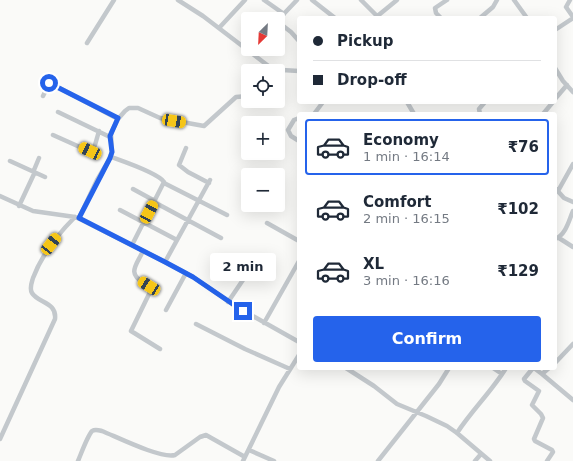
<!DOCTYPE html>
<meta charset="utf-8">
<style>
body{margin:0;font-family:"DejaVu Sans",sans-serif;background:#f2f2f3;color:#1f2937;height:100vh;display:flex;flex-direction:column;font-size:15px;white-space:nowrap}
*{box-sizing:border-box;margin:0}
p{font-size:13px;color:#747a83}
.icon{flex:none;width:22px;height:22px;fill:none;stroke:currentColor;stroke-width:2;stroke-linecap:round;stroke-linejoin:round}
.map{position:relative;flex:1;overflow:hidden}
.panel{position:absolute;left:297px;top:112px;width:260px;height:258px;display:flex;flex-direction:column;background:#fff;border-radius:4px;box-shadow:0 4px 16px #0002}
.panel>*{flex:none}
.hud{position:absolute;left:297px;top:16px;width:260px;height:88px;border-radius:4px;box-shadow:0 4px 16px #0002;display:grid;align-content:center;height:88px;padding:0 16px;background:#fff}
.needle{width:26px;rotate:204deg}
.fabs{position:absolute;left:241px;top:12px;display:grid;gap:8px}
.fabs a{display:grid;place-items:center;width:44px;height:44px;border-radius:4px;background:#fff;box-shadow:0 4px 16px #0002;font-size:20px}
.end{position:absolute;width:18px;height:18px;margin:-9px;border:5px solid #2563eb;background:#fff;box-shadow:0 0 0 2px #fff}
.from{border-radius:50%}
.bubble{position:absolute;height:28px;border-radius:4px;background:#fff;box-shadow:0 4px 16px #0002;font-size:13px;font-weight:700;line-height:28px;text-align:center}
.car{position:absolute;width:12px;height:24px;margin:-12px -6px;border-radius:5px;box-shadow:0 0 3px 1px #0007;background:linear-gradient(#f5c518 24%,#345 0 40%,#f5c518 0 76%,#345 0 86%,#f5c518 0)}
.hud b{display:flex;align-items:center;gap:14px;height:38px;font-size:15px}
.hud b+b{border-top:1px solid #e0e1e3}
.hud i{width:10px;height:10px;background:#1f2937}
ul{padding:7px 0 0;list-style:none}
li{display:flex;align-items:center;gap:12px;height:56px;margin:0 8px 6px;padding:0 8px;border:2px solid transparent;border-radius:4px}
li div{flex:1}
li b{display:block;font-size:15px}
li em{font-style:normal;font-weight:700}
li.active{border-color:#2563eb}
li>.icon{width:36px;height:36px;stroke-width:1.5}
.button{display:flex;gap:8px;margin-top:auto;padding:8px 16px}
.button a{flex:1;height:46px;border-radius:4px;background:#2563eb;color:#fff;font-size:16px;font-weight:700;line-height:46px;text-align:center}
.map>svg:first-child{display:block}
.lines{fill:none;stroke-linecap:round;stroke-linejoin:round}
.minor{stroke:#c3c8cc;stroke-width:4.5}
.route{stroke:#2563eb;stroke-width:5}
</style>
<div class="map">
<svg width="573" height="461" viewBox="0 0 573 461">
<rect width="100%" height="100%" fill="#fafaf8"/>
<g class="lines">
<path class="minor" d="M178,0L203,16L275,71
M264,0L284,14
M312,0L335,18
M361,0L377,16
M514,0L527,18
M570,0L566,7L573,17
M375,18L397,0
M441,18L436,13L435,8L447,0
M480,18L493,7L497,0
M278,20L297,0
M278,22L291,32L299,41
M219,28L245,0
M555,30L573,18
M87,43L114,0
M555,68L563,81L573,92
M278,75L282,70L299,71
M43,96L49,84L50,83L118,119
M555,99L567,85
M407,102L414,114
M58,112L110,137
M314,114L323,102
M480,114L479,109L485,102
M543,114L553,102
M299,118L294,120L288,130L291,136L299,141
M53,135L91,152L95,145L99,131
M186,148L179,165L188,172L209,183
M111,157C122,161 158,173 164,182L132,245
M10,161L45,177
M164,183L227,215
M555,188L564,198L573,202
M133,189L155,201
M558,191L573,164
M0,196L33,211L75,217L82,220L165,262L193,277L235,306L299,342
M154,202L221,238
M19,206L34,174V170L39,158
M120,210L177,240
M79,218L97,180L109,160L112,152L111,133L118,119L125,111L129,108H138L160,118L204,126L236,97L248,96
M267,223L299,241
M559,238L573,247
M555,239C566,235 569,220 573,211
M143,251C136,266 127,273 144,283C148,285 149,286 151,290L131,331L160,349
M165,262L210,180
M228,302L247,274L249,273L255,276
M166,310L186,273
M264,323L299,261
M196,324L245,349L290,369
M555,363L573,344
M346,368L374,386L397,404L426,416L447,426L457,433L490,461
M493,368L502,374
M533,368L524,379L525,381L539,391L532,405L541,414L543,418L534,439L535,441L552,450L553,452L547,461
M534,368L542,374L549,368
M542,374L573,400
M457,433C472,410 492,391 506,368
M0,439L55,319C57,302 38,303 32,293C29,288 32,282 33,278C42,254 57,235 75,217
M249,450L274,461
M78,461C81,454 87,437 92,431C95,429 98,430 102,431C117,437 161,459 175,455L200,437L206,435L245,457
M243,461L279,387L299,355
M378,461L439,384L449,368
M475,461L481,454"/>
</g>
<g class="lines">
<path class="route" d="M49,83L118,118L110,136L112,152L110,158L79,218L165,262L193,277L243,311"/>
</g>
</svg>
<div class="fabs">
<a><svg class="needle" viewBox="-14 -14 28 28"><path d="M0-13l5 13h-10z" fill="#e53935"/><path d="M0 13l5-13h-10z" fill="#747a83"/></svg></a>
<a><svg class="icon" aria-label="locate" viewBox="0 0 24 24"><circle cx="12" cy="12" r="6"/><path d="M12 2v4M12 18v4M2 12h4M18 12h4"/></svg></a>
<a>+</a>
<a>−</a>
</div>
<i class="end from" style="left:49px;top:83px"></i>
<i class="end" style="left:243px;top:311px"></i>
<div class="bubble" style="left:210px;top:253px;width:66px">2 min</div>
<i class="car" style="left:174px;top:121px;rotate:100deg"></i>
<i class="car" style="left:90px;top:151px;rotate:295deg"></i>
<i class="car" style="left:149px;top:212px;rotate:28deg"></i>
<i class="car" style="left:51px;top:244px;rotate:38deg"></i>
<i class="car" style="left:149px;top:286px;rotate:302deg"></i>
<div class="hud">
<b><i class="from"></i>Pickup</b>
<b><i></i>Drop-off</b>
</div>
<section class="panel">
<ul>
<li class="active"><svg class="icon" aria-label="car" viewBox="0 0 24 24"><path d="M5 17H2v-5l4-1 3-4h7l3 4 3 1v5h-3M9 17h6M6 11h13"/><circle cx="7" cy="17" r="2"/><circle cx="17" cy="17" r="2"/></svg><div><b>Economy</b><p>1 min · 16:14</p></div><em>₹76</em></li>
<li><svg class="icon" aria-label="car" viewBox="0 0 24 24"><path d="M5 17H2v-5l4-1 3-4h7l3 4 3 1v5h-3M9 17h6M6 11h13"/><circle cx="7" cy="17" r="2"/><circle cx="17" cy="17" r="2"/></svg><div><b>Comfort</b><p>2 min · 16:15</p></div><em>₹102</em></li>
<li><svg class="icon" aria-label="car" viewBox="0 0 24 24"><path d="M5 17H2v-5l4-1 3-4h7l3 4 3 1v5h-3M9 17h6M6 11h13"/><circle cx="7" cy="17" r="2"/><circle cx="17" cy="17" r="2"/></svg><div><b>XL</b><p>3 min · 16:16</p></div><em>₹129</em></li>
</ul>
<div class="button"><a>Confirm</a></div>
</section>
</div>
